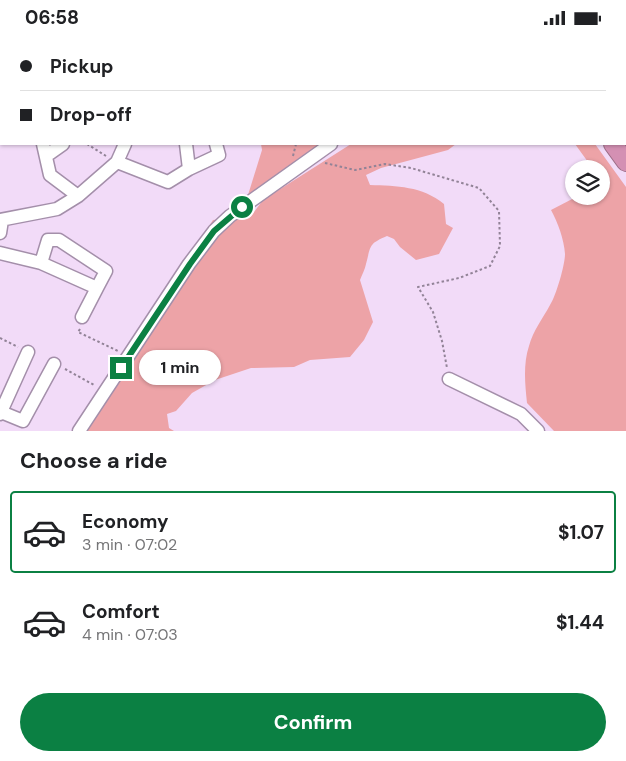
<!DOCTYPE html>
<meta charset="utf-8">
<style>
body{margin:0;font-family:"DM Sans",sans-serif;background:#f2f2f2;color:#202124;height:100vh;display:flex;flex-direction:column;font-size:19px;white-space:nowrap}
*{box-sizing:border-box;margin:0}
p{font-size:16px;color:#757577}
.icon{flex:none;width:28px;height:28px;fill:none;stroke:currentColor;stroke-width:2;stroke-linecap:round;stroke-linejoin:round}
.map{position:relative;height:396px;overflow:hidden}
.drawer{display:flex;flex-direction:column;background:#fff;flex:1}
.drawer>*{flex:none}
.top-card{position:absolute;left:0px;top:0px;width:626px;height:110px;box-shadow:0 1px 4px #0004;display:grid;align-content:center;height:110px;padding:0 20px;background:#fff}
.tools{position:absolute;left:565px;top:125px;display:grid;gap:10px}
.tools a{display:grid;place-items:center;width:45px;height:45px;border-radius:50%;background:#fff;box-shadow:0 1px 4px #0004;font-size:25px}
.end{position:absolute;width:22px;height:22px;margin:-11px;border:6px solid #0b8043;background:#fff;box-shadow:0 0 0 2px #fff}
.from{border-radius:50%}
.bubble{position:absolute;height:35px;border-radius:18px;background:#fff;box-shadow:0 1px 4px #0004;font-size:16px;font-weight:700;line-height:35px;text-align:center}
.top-card b{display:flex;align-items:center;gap:18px;height:48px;font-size:19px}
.top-card b+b{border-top:1px solid #e0e0e0}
.top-card i{width:12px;height:12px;background:#202124}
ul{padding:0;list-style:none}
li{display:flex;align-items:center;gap:15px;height:82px;margin:0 10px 8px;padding:0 10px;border:2px solid transparent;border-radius:5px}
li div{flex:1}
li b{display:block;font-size:19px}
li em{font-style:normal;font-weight:700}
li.active{border-color:#0b8043}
li>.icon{width:45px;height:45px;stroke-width:1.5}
h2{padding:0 20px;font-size:22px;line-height:60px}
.primary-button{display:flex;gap:10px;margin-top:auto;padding:10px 20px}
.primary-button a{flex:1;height:58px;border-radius:30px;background:#0b8043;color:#fff;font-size:20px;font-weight:700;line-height:58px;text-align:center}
.status{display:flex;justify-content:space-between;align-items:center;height:35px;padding:0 25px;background:#fff;direction:ltr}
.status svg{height:14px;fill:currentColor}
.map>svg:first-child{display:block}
.green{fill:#eda3a7}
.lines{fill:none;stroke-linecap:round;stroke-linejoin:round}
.minor-casing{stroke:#a48faa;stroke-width:15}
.highway-casing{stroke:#9c6d87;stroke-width:20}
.path{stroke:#928397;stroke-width:2;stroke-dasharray:2.5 2.5;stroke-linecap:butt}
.minor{stroke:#fff;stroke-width:12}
.highway{stroke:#d490b3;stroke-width:18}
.route{stroke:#0b8043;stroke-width:6}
</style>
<div class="status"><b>06:58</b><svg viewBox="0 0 49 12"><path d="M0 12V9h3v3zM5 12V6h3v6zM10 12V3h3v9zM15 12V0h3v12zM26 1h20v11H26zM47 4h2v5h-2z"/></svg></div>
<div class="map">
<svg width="626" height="396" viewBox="0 0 626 396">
<rect width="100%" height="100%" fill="#f2dbf8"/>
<path class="green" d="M261,109H322L248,160L262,115Z
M351,109H456L448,115L381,133L366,140L370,150C397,151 422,151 444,169L446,189L453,193L439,219L416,225L400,212L394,204L387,201C368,209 371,211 366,229C365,234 362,240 360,245L373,287L364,305L350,322L310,325L294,332L251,333L215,345L192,358L176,376L167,379L169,393L174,396H86L126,317L213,185L251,181L263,165Z
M575,109H595L626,152V396H554L527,368C525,349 523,329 529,311C533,296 543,283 550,270C556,261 565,230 565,219C564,204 558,188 551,175L578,161H601V134H590L588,127Z"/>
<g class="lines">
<defs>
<path id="minor" d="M52,0L55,1
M481,1L483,0
M43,109L50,140L78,161
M186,109L189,134
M46,121L63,109
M117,127L168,147L189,134L219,120L216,109
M0,185L57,174L78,161L117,127L125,109
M0,198L2,185
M0,218L41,228L97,253L106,236L59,205H48L41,228
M82,282L97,253
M449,344L521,379L538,396
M1,377L23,386L54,329
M0,379L28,317
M79,396L189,229L214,196L230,181L331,109"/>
<path id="highway" d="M538,0V1
M566,0L567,1
M625,85L626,87
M613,109L626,127"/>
</defs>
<use href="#minor" class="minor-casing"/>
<use href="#highway" class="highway-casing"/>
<path class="path" d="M265,0L266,1
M87,109L106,121
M293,121L296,109
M325,128L355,135L385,129L411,133L479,153L499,176L500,211L490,231L459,243L418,252L433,277L442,306L447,333
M80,294L78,297L118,316
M0,303L18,312
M65,334L94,350"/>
<use href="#minor" class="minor"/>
<use href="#highway" class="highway"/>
</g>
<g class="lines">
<path class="route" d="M121,333L190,229L214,196L242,172"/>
</g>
</svg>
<div class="tools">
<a><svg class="icon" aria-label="layers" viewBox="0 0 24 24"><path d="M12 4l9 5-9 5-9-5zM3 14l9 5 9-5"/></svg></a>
</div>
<i class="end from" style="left:242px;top:172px"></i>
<i class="end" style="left:121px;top:333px"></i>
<div class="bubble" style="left:139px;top:315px;width:82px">1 min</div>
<div class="top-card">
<b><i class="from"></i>Pickup</b>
<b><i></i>Drop-off</b>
</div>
</div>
<section class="drawer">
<h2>Choose a ride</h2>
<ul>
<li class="active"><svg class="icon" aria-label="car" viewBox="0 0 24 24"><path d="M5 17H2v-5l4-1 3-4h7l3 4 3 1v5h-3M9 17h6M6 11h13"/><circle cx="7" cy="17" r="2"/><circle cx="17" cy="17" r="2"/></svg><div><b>Economy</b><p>3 min · 07:02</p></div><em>$1.07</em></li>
<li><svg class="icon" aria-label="car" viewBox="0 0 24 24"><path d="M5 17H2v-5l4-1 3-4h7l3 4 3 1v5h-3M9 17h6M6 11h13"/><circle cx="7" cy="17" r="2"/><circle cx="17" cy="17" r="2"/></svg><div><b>Comfort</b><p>4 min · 07:03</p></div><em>$1.44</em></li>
</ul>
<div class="primary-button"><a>Confirm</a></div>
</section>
